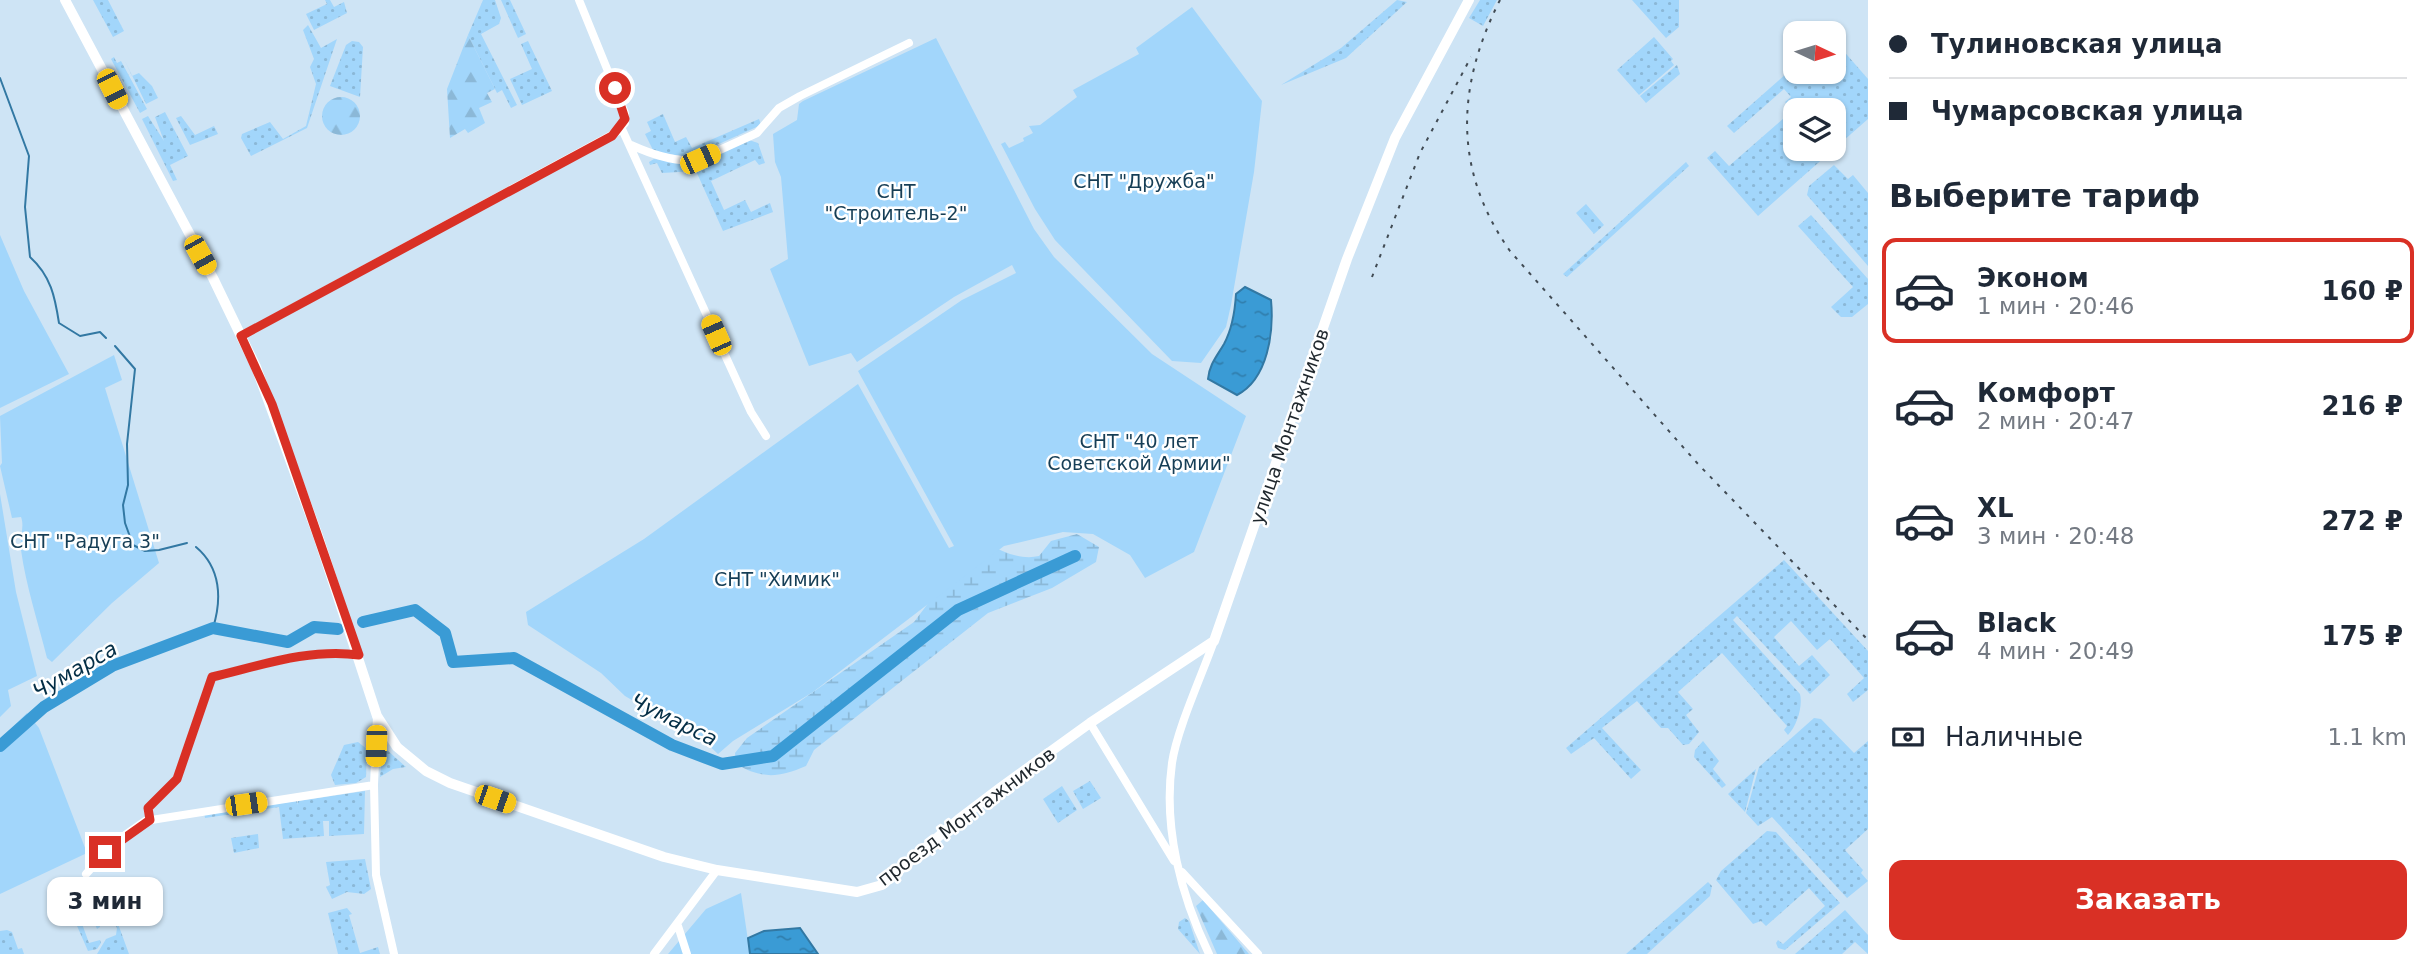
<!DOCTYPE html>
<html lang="ru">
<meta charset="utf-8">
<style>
body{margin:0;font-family:"DejaVu Sans",sans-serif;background:#f2f2f3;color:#1f2937;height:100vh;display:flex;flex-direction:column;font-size:26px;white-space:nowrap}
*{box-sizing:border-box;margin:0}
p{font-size:23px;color:#747a83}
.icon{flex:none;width:38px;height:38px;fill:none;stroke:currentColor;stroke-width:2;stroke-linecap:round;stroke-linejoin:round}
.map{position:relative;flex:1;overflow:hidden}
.drawer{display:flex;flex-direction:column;background:#fff;width:560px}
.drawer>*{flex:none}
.hud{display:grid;align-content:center;height:154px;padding:0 21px;background:#fff}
.needle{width:46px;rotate:94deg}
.tools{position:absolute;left:1783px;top:21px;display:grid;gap:14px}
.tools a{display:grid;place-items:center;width:63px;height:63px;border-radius:14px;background:#fff;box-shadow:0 2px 5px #0004;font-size:35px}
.end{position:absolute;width:32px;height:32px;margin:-16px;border:9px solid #d93025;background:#fff;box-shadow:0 0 0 4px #fff}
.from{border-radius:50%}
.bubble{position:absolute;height:49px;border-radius:14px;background:#fff;box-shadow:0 2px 5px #0004;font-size:23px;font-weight:600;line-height:49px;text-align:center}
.car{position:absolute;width:21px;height:42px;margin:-21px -10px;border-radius:9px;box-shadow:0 0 5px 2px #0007;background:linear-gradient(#f5c518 24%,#345 0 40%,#f5c518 0 76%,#345 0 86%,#f5c518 0)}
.hud b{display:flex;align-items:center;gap:24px;height:66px;font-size:26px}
.hud b+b{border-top:2px solid #e0e1e3}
.hud i{width:18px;height:18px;background:#1f2937}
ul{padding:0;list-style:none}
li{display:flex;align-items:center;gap:21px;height:105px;margin:0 14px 10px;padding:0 7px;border:4px solid transparent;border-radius:14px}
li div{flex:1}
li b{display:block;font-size:26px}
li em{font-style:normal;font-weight:600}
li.on{border-color:#d93025}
li>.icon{width:63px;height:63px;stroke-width:1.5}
h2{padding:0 21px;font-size:32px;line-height:84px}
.pay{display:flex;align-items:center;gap:18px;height:77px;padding:0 21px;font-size:26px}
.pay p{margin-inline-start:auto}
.action{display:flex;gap:14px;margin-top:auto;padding:14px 21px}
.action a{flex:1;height:80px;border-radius:14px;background:#d93025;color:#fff;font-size:28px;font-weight:600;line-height:80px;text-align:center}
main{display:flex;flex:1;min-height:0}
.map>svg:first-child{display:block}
.grass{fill:url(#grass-dots);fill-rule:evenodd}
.forest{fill:url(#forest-firs)}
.wetland{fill:url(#wetland-marsh)}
.green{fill:#a2d6fb}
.water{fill:url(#water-ripples);stroke:#3278a3;stroke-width:2}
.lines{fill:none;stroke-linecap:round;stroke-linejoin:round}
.stream{stroke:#3278a3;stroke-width:2}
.river{stroke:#3a9bd5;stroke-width:12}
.street{stroke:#fff;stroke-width:8}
.secondary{stroke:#fff;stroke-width:10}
.rail{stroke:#414b54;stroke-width:2;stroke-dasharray:3.5 7;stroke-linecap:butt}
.route{stroke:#d93025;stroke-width:9}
.labels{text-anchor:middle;stroke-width:5;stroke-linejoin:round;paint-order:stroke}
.park-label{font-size:19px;fill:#163e56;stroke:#fff}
.street-label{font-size:19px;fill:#1f272d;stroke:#fff}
.water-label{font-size:21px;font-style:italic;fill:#042e46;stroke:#fff}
</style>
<main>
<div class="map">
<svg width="1868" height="954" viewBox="0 0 1868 954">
<defs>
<pattern id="grass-dots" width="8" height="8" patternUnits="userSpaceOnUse" patternTransform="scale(1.75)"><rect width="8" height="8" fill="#a2d6fb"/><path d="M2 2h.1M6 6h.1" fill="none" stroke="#8bb8d7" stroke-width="1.8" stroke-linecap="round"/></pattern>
<pattern id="forest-firs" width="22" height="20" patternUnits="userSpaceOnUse" patternTransform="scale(1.75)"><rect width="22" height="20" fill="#a2d6fb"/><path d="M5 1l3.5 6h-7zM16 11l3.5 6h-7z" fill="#8bb8d7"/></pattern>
<pattern id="wetland-marsh" width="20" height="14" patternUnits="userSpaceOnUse" patternTransform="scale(1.75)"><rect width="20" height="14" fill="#a2d6fb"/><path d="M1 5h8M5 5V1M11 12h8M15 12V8" fill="none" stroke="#8bb8d7"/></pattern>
<pattern id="water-ripples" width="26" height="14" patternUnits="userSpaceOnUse" patternTransform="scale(1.75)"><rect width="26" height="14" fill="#3a9bd5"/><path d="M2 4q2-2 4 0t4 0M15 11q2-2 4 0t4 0" fill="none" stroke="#307ead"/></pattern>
</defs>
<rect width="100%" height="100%" fill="#cee4f5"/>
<path class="grass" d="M93,0H108L124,31L113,37Z
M325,0H330L334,7L344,2L347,13L314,30L306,14L327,4Z
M483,0H495L501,18L499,24L481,34L517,105L511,108L502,90L497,93L468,35Z
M501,0H510L526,34L518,38Z
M1397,0L1407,2L1346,58L1281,85L1341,48Z
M1480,0H1497L1483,26L1469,18Z
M1632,0H1679V27L1666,38Z
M308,25L321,48L337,39L307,128L251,156L241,138L242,134L270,122L283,139L306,126L316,84L310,67L314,59L303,30Z
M1654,37L1673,59L1671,61L1674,65L1639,95L1617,70Z
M1834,40L1868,79V119L1758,216L1707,158L1715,151L1729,166L1792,111L1785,102L1791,97L1784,89L1734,133L1727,126L1795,66L1796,72H1834ZM1834,110V149H1796V110Z
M352,41L359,42L363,47L360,97L330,86L346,45Z
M528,41L552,91L522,105L510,79L532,69L521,44Z
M114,57L117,63L121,61L147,109L140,113L111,59Z
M124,59L132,76L139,73L152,86L158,98L146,104Z
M1677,65L1680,74L1646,103L1640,96Z
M165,112L188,156L170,165L177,180L173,181L142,119L148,116L164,141L155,117Z
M663,114L675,142L686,137L692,148L759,119L761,125L690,157L654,152L645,134L651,131L647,122Z
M181,116L195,135L214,126L218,134L190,145L176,118Z
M749,140L758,143L765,163L759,165L755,160L711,181L724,210L745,200L751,212L770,203L773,212L723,231L696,171L662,173L657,163L650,165L649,162L654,159L694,165Z
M1686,162L1689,166L1567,277L1563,274Z
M1834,165L1848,179L1853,175L1868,193V266L1807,195L1809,186Z
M1586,204L1604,225L1594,234L1576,213Z
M1811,215L1868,279V304L1852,317H1841L1831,307L1853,287L1798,226Z
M1784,560L1868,651V690L1853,702L1847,694L1864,678L1830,639L1817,650L1791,621L1774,637L1799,666L1812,655L1830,675L1810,694L1737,616L1733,620L1800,694C1803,706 1797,726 1788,735L1784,730L1787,726L1722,653L1678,692L1693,709L1686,715L1699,732L1689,744L1683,745L1668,728H1661L1637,701L1602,728L1641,770L1631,779L1594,738L1571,754L1566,748Z
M1814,718L1821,719L1854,753L1868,741V829L1845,850L1863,870L1861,873L1868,881L1847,898L1772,817L1758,826L1746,813L1759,767Z
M1703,741L1719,761L1713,769L1726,785L1722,788L1694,757L1695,750Z
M358,742L367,749L366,777L356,783L335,785L331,775L344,745Z
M387,750L406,767L393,769L380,777L382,755Z
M1756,769L1745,812L1728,794Z
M1090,781L1101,798L1083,809L1073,791Z
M1062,786L1077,810L1058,823L1043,799Z
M365,791L364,834L329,836V821H323L324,836L283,839L279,807L205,818L204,813L297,801L298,805V801Z
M1767,831L1776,832L1840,903L1785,950L1778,948L1776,943L1778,940L1783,944L1825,906L1809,888L1766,926L1761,921L1753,924L1716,880L1721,871Z
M258,834L259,848L234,853L231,838Z
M365,859L371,889L364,894L347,892L332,899L326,887L330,885L326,862Z
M87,877L105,888L129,954H97L106,939L116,935L117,928L96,891L86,884Z
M1708,882L1712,886L1710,896L1647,954H1626Z
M98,908L100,927L97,929L92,917L81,921L89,943L100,940L101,943L97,949L88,951L74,919Z
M347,908L352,914L349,915L360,953L378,947L380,954H338L328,913Z
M1845,910L1868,935V954L1855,942L1842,954H1795Z
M1185,918L1189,921L1200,954L1178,929L1179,922Z
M7,930L12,932L18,949L22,948L24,954H0V931Z"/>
<path class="forest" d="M468,35L495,89L487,93L492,102L479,108L485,123L468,133L465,129L450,138L447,89Z
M322 116a19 19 0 1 1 38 0a19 19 0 1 1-38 0Z
M1203,900L1249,954H1217L1196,906Z"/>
<path class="wetland" d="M1077,534L1099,547L1096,562L1052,588L988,613L814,750L806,766C778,778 762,779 736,764L735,753L747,738L914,622L966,553L988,543C1003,553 1022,560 1039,556L1051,541Z"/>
<path class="green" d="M1192,7L1262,101L1254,172L1231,305L1226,327L1201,363L1172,361L1055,240L1035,209L1001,144L1005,142L1009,148L1024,141L1023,138L1033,133L1029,126L1040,125L1077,97L1073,90L1139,54L1136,48Z
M936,38L1034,229L1054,257L1152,354L1246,416L1194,552L1145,578L1130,555L1093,534L1063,532L1004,546L813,692L733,741L718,754L685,723L678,727L625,696L601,673L528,625L526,612L644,539L858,384L949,548L954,546L858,371L962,300L1016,273L1012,265L954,297L857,362L851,353L809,366L770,269L788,259L781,177L775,162L773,134L797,120L799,104L803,101Z
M0,235L24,291L69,374L0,408Z
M114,355L122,380L105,388L159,563L112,603L52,662L47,658C38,622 26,586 21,550C19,539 25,527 21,517L12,518L0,466L2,463L0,416Z
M0,494L16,592L37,676L8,690L11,706L0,717Z
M27,713L39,728L87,853L0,894V739Z
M741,893L750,954H668L706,909Z"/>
<path class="water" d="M1245,287L1271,300C1274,332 1268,379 1237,395L1208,379C1209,365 1217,356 1224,344C1232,329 1235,311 1236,294Z
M800,928L818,954H750L748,938L764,931Z"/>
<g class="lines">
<path class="stream" d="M0,78L29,156L25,207L30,257C51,276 55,297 59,323L80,336L100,332L106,338
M115,346L135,369L127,444L128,485L123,505L125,523L133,545L145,551L159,550L187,543
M196,547C221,568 222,599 213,628"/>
<path class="river" d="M363,622L415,610L445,633L453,662L514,658L672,745L722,764L773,756L958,610L1075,556
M0,746L44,707L112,666L213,628L288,642L314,627L338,629"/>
<path class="street" d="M621,127L751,412L766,436
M631,145C651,154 678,164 700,159L757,133L779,108L800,96L909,43
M241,336L617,132L625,123V113L579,0
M377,716L374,785L376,875L394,954
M1090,723L1174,861
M150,820L148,809L177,779L212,677C259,666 309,648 359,655
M1182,872L1258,954
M86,874L115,842L145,821L374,785
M678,926L687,954
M654,954L717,870
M1209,954C1181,896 1163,828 1172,763C1177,729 1202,675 1214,641"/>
<path class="secondary" d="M65,0L213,278L256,367L318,536L377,716L397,747L426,771L450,783L664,857L717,870L857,892L882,885L959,819L1000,788L1090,723L1214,641L1347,259L1395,138L1469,0"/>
<path class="rail" d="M1500,0C1456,87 1453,170 1510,251L1698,464L1868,640
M1372,277L1420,153L1471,57"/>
</g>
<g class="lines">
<path class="route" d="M105,852L150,820L148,808L177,779L212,677C259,666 309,648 359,655L272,404L241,336L612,136L625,119L615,88"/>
</g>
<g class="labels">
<g class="park-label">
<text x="1144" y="188">СНТ "Дружба"</text>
<text x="896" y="198">СНТ<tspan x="896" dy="22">"Строитель-2"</tspan></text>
<text x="1139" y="448">СНТ "40 лет<tspan x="1139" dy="22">Советской Армии"</tspan></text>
<text x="85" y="548">СНТ "Радуга 3"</text>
<text x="777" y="586">СНТ "Химик"</text>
</g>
<g class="street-label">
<text transform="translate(1289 426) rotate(-71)" y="7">улица Монтажников</text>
<text transform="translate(966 816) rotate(-37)" y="7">проезд Монтажников</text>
</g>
<g class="water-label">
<text transform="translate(75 670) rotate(-30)" y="7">Чумарса</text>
<text transform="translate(674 720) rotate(26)" y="7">Чумарса</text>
</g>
</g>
</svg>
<div class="tools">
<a><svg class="needle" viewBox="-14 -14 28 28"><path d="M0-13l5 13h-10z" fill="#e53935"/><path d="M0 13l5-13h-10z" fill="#747a83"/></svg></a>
<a><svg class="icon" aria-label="layers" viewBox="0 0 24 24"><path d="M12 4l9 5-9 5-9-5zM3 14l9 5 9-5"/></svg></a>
</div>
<i class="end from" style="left:615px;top:88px"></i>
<i class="end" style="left:105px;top:852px"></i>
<div class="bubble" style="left:47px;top:877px;width:116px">3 мин</div>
<i class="car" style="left:112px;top:89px;rotate:153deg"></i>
<i class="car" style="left:700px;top:159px;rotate:66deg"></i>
<i class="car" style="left:200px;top:255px;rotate:151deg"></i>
<i class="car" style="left:716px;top:335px;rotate:336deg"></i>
<i class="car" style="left:376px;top:746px;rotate:182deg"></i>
<i class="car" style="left:495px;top:799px;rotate:109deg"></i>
<i class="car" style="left:246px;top:804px;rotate:82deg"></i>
</div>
<section class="drawer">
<div class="hud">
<b><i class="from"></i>Тулиновская улица</b>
<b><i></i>Чумарсовская улица</b>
</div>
<h2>Выберите тариф</h2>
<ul>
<li class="on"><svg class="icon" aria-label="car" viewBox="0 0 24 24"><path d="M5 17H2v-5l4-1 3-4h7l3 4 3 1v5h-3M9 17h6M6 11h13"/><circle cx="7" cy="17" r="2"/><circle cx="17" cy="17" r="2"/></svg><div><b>Эконом</b><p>1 мин · 20:46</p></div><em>160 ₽</em></li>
<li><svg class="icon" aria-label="car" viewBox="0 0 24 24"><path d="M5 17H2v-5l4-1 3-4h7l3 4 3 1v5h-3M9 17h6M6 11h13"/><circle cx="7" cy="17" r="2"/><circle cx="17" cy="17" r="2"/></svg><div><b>Комфорт</b><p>2 мин · 20:47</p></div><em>216 ₽</em></li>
<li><svg class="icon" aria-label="car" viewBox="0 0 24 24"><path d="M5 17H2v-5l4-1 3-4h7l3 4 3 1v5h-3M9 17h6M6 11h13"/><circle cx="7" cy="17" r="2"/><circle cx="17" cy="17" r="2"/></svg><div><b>XL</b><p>3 мин · 20:48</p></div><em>272 ₽</em></li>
<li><svg class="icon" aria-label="car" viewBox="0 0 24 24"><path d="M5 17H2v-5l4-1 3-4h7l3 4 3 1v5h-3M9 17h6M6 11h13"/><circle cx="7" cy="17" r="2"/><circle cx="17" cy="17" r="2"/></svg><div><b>Black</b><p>4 мин · 20:49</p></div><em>175 ₽</em></li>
</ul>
<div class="pay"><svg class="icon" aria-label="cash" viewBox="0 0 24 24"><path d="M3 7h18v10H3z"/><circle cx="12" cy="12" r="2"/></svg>Наличные<p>1.1 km</p></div>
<div class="action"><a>Заказать</a></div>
</section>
</main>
